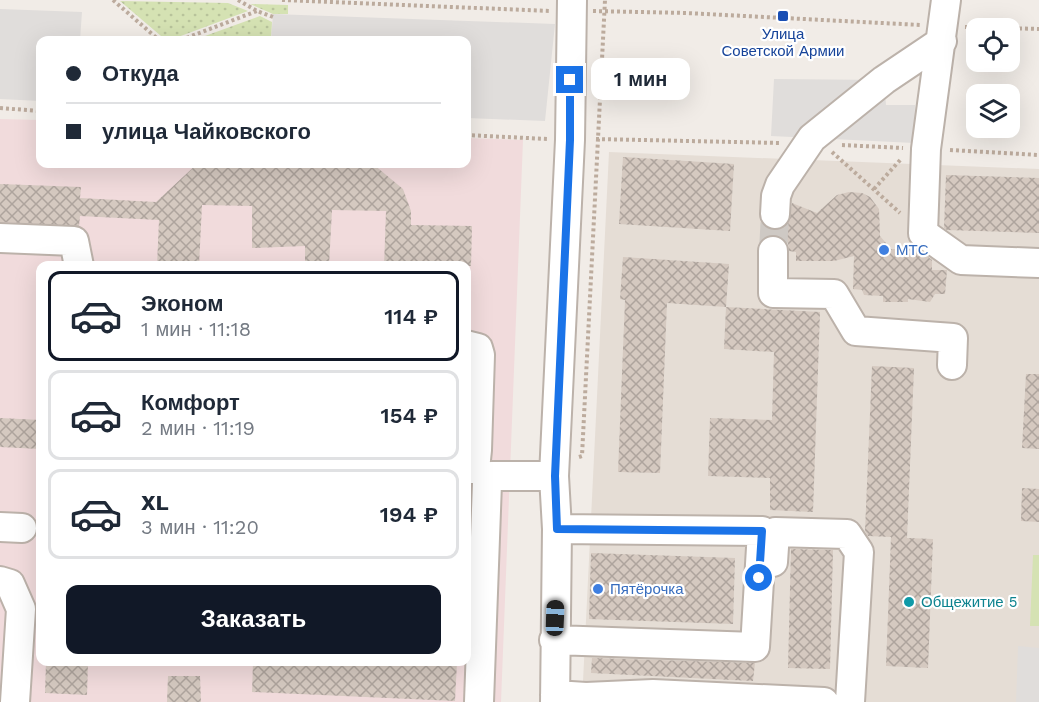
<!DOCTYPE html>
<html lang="ru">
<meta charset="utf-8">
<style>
body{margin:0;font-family:"Work Sans",sans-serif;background:#f6f6f7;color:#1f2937;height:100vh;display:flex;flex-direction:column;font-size:22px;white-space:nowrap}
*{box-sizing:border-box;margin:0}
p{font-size:20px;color:#747a83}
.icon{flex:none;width:33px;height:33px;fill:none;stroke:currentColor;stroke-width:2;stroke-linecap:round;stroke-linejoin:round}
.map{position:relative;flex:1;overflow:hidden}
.drawer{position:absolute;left:36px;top:261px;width:435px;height:405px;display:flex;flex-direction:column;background:#fff;border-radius:12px;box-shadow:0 6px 24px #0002}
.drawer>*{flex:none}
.hud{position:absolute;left:36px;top:36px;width:435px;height:132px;border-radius:12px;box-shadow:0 6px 24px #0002;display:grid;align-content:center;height:132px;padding:0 30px;background:#fff}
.buttons{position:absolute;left:966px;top:18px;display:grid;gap:12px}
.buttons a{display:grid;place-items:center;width:54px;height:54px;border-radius:12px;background:#fff;box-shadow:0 6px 24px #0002;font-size:30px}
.end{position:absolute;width:27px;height:27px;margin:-14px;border:8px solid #1a73e8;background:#fff;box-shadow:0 0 0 3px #fff}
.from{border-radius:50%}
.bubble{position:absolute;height:42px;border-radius:12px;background:#fff;box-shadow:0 6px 24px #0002;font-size:20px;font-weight:600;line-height:42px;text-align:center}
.car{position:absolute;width:18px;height:36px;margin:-18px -9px;border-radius:8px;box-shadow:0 0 4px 2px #0007;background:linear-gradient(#222 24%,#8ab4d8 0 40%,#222 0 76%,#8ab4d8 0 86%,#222 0)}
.hud b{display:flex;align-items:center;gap:21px;height:57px;font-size:22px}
.hud b+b{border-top:2px solid #e0e1e3}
.hud i{width:15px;height:15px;background:#1f2937}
ul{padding:10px 0 0;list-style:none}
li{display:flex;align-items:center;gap:18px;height:90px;margin:0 12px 9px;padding:0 18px;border:3px solid #e0e1e3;border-radius:12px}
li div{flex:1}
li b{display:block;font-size:22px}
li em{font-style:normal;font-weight:600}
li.on{border-color:#111827}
li>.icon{width:54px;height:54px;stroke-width:1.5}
.cta{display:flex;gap:12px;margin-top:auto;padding:12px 30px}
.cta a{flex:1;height:69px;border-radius:12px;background:#111827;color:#fff;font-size:24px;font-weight:600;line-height:69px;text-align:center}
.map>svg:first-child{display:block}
.residential{fill:#e5ddd5}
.medical{fill:#f1dbdc;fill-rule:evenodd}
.grass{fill:url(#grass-dots)}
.pitch{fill:#d5e2b3}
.parking{fill:#e0dddb}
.building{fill:url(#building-cross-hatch)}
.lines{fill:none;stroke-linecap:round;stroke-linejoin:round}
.minor-tunnel{stroke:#cec9c4;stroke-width:28;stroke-dasharray:28 14;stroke-linecap:butt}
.minor-casing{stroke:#bcb2aa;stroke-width:32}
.path{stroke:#bcab9d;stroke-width:4;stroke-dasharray:3 3;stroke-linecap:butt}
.minor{stroke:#fff;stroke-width:28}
.route{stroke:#1a73e8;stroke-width:8}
.transit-dot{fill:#1a4fb4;stroke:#fff;stroke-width:2}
.shop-dot{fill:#3f7fe0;stroke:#fff;stroke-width:2}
.culture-dot{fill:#0f9aa8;stroke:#fff;stroke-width:2}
.labels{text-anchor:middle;stroke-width:4.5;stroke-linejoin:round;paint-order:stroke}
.transit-label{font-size:15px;fill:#164399;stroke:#fff}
.shop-label{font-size:15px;fill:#366cbe;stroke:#fff;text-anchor:start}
.culture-label{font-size:15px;fill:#0d838f;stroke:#fff;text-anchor:start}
</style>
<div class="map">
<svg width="1039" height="702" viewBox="0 0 1039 702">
<defs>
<pattern id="grass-dots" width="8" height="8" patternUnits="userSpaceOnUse" patternTransform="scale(1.5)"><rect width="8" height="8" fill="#d5e2b3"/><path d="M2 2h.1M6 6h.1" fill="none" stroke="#b8c39b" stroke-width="1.8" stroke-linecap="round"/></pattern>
<pattern id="building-cross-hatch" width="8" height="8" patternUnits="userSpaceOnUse" patternTransform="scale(1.5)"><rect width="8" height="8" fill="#d5c9c0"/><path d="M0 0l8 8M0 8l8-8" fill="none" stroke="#aea49d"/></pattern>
</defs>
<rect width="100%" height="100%" fill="#f1ece7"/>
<path class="residential" d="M609,152L1039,169V702H582Z"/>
<path class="medical" d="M0,119L40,120V164H466L467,138L523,140L501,702H0ZM40,266H466V662H40Z"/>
<path class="grass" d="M120,1L228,3L248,11L178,37L161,36Z
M250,4L288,5V14H273Z
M260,16L272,22L271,40H194Z"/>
<path class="pitch" d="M1033,555H1039V626H1030Z"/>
<path class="parking" d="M0,9L82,12L80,40H40V101L0,99Z
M273,14L555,24L545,121L467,118L466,40H271Z
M774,79L884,80L886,105H915L914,143L771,136Z
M1018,646L1039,648V702H1016Z"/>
<path class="building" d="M623,157L734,164L730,231L619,224Z
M197,164H373L403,189L411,211V225L472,226L471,266H384L386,211L332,210L329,266H305V246L252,248V206L202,205L199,266H157L159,220L80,216L79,226L0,222V184L81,187L80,198L156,202Z
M946,175L1039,178V233L947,230L944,228Z
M849,192L862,193L870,197L879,209L880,236L891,249H906L911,244L932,260V270H947L945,294H935L930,302L908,299V302H883V296L864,295L862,290L853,289L854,256L834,261H796V252L789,251L788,243L782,237L774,235L765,237V227L775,230L782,229L788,223L792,203L817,213L837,195Z
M623,257L729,264L726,307L667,303L660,473L618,472L625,300L620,299Z
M726,307L820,312L813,512L770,510V478L708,476L710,418L772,420L774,352L724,349Z
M872,366L914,368L907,538L933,539L928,668L886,666L891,537L868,536L865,531Z
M1026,374H1039V449L1022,448Z
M0,418L40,420V449L0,447Z
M1022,488L1039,489V522L1021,521Z
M791,549L833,550L830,669L788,668Z
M591,553L735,558L733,624L589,619Z
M592,658L755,663L753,681L591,673Z
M46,662H88L87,695L45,693Z
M253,662H457L455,701L252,692Z
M168,676H200L201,702H167Z"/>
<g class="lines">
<path class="minor-tunnel" d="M773,251L775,214"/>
<defs>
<path id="minor" d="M946,0L926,149L923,233L961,260L1039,263
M775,214L776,196L780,185L812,138L884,80L942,41
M0,238L74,241L79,266
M773,251V293L834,294L856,331L953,338L952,365
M466,345L478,348L480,355L477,450L475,469H466
M0,527L22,528
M773,562L775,532L847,534L859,552L850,702
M0,581L10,584L21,609L15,702
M554,640L755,647L762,531L557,529
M555,695L586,697L653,694L824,702
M479,702L487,483L491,476H554
M555,702L557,529L554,476L570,140L572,0"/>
</defs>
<use href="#minor" class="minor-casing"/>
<path class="path" d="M113,0L159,40
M238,0L257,11L273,17
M282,0L550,11
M593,11L686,13L921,25
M965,27L1039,29
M181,40L257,11
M0,108L40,111
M466,135L547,139
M596,139L781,143
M842,145L903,148
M950,150L1039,155
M832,152L900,213
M874,189L902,158
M579,457L582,456L605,0"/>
<use href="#minor" class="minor"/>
</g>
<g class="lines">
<path class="route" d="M570,80V140L555,476L557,529L762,531L759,578"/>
</g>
<rect class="transit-dot" x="777" y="10" width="12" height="12" rx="3"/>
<g class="shop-dot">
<circle cx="884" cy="250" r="6"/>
<circle cx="598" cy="589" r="6"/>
</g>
<circle class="culture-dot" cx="909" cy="602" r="6"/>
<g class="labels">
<g class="transit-label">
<text x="783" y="39">Улица<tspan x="783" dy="17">Советской Армии</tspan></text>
</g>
<g class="shop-label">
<text x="896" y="255">МТС</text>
<text x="610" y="594">Пятёрочка</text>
</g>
<g class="culture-label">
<text x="921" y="607">Общежитие 5</text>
</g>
</g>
</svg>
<div class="buttons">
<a><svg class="icon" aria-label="locate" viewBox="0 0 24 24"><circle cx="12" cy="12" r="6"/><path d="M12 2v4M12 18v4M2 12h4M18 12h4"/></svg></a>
<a><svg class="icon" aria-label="layers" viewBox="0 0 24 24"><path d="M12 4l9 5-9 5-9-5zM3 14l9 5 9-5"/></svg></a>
</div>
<i class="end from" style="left:759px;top:578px"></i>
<i class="end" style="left:570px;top:80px"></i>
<div class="bubble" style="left:591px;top:58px;width:99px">1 мин</div>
<i class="car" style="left:555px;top:618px;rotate:2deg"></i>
<div class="hud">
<b><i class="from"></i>Откуда</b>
<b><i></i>улица Чайковского</b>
</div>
<section class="drawer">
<ul>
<li class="on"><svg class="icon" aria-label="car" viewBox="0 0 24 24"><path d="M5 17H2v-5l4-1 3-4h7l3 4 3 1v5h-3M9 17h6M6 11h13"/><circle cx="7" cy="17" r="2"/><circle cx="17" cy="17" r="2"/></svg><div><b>Эконом</b><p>1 мин · 11:18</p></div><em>114 ₽</em></li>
<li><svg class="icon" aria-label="car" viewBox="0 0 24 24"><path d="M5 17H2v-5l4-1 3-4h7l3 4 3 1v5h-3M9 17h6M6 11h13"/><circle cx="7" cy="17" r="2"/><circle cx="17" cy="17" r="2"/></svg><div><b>Комфорт</b><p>2 мин · 11:19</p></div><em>154 ₽</em></li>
<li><svg class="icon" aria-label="car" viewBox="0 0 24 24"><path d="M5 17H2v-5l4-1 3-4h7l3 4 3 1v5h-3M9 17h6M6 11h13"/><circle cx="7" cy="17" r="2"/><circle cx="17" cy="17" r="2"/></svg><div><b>XL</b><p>3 мин · 11:20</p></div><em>194 ₽</em></li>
</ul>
<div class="cta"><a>Заказать</a></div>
</section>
</div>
